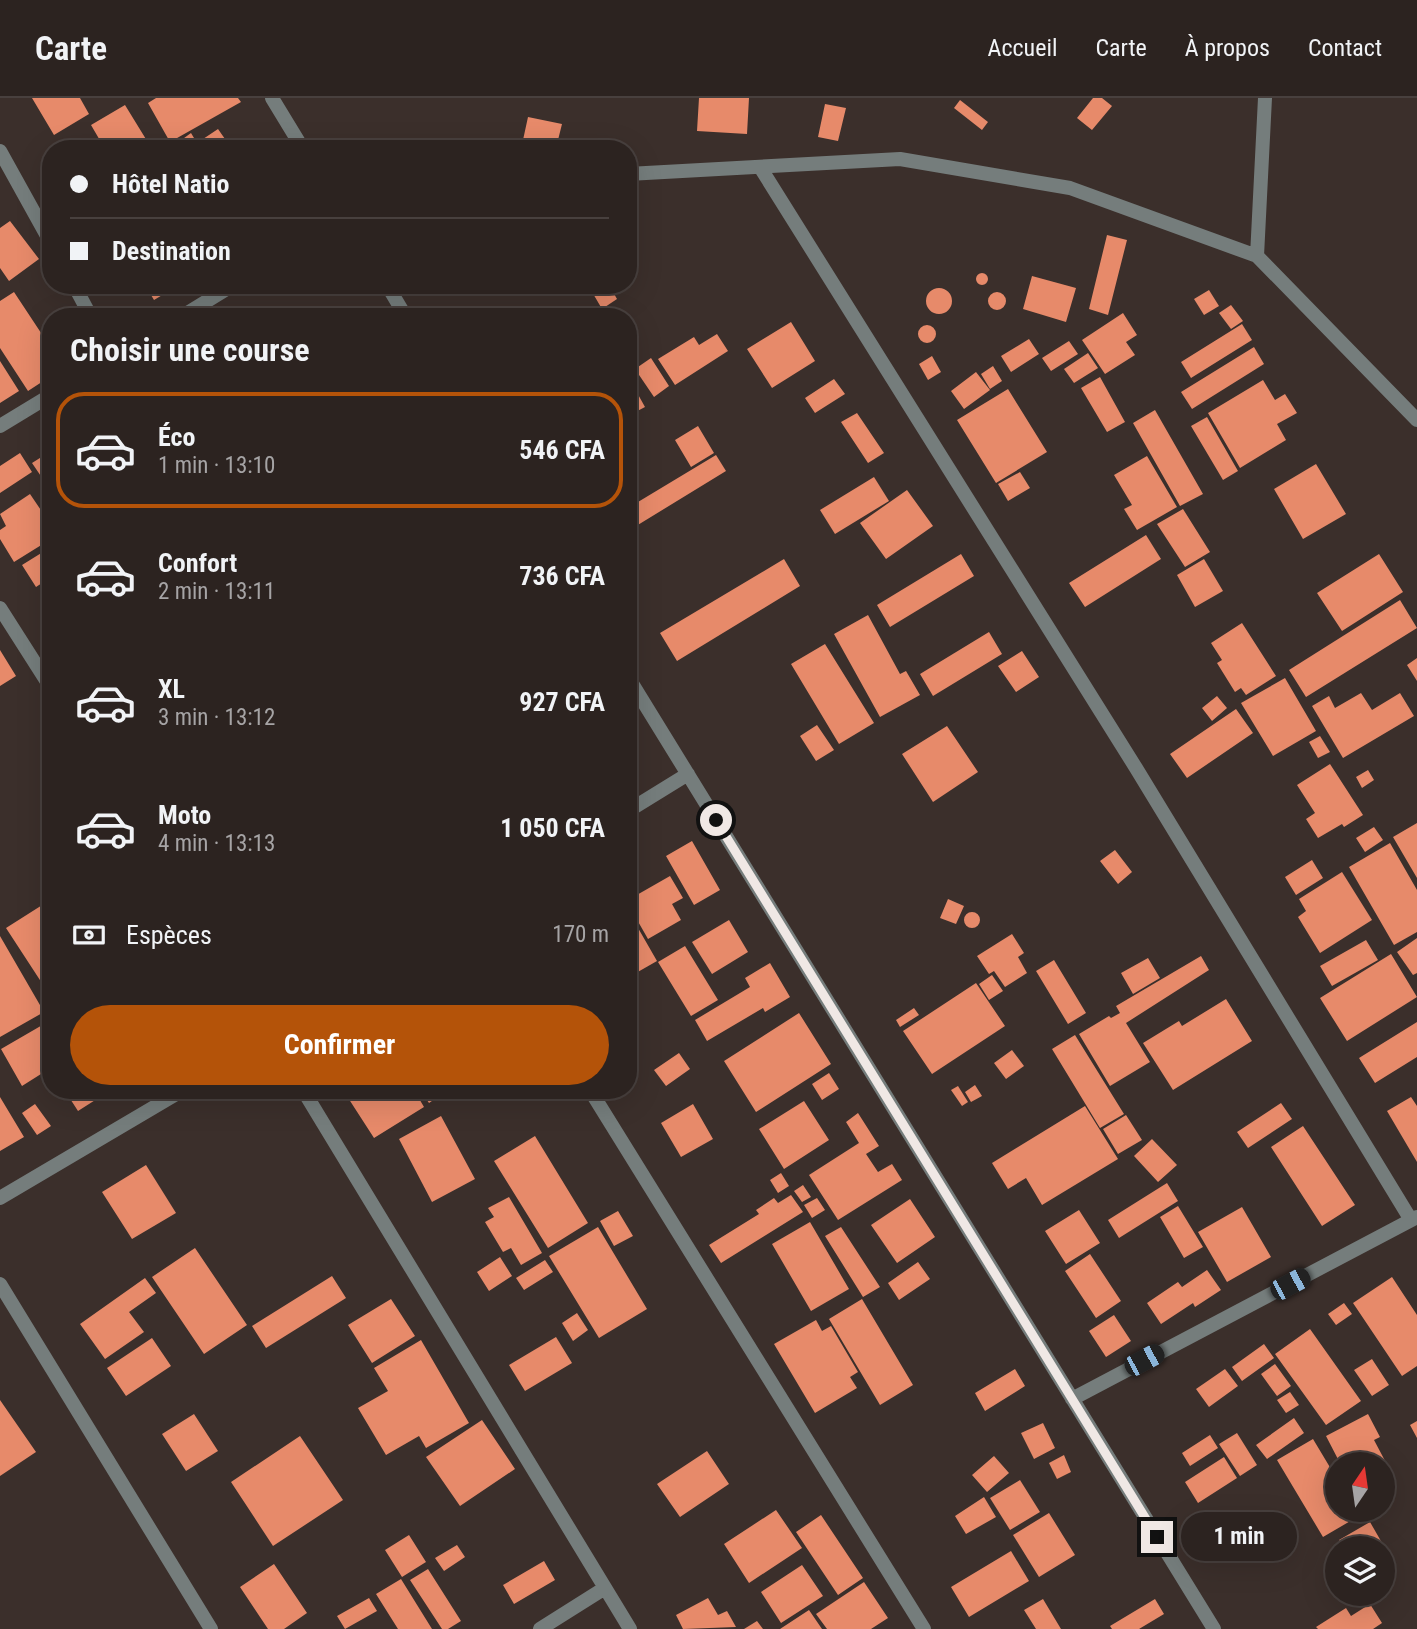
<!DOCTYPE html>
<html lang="fr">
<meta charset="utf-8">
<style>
body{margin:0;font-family:"Roboto Condensed",sans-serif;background:#382f2d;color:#f1f3f6;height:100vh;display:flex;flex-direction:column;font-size:26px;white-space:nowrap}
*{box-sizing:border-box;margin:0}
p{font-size:23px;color:#a6a4a5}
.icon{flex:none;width:38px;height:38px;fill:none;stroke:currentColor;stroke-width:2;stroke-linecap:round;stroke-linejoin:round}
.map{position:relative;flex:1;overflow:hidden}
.sheet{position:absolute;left:42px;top:210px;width:595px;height:791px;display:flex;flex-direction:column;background:#2c2320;border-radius:28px;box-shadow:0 7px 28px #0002,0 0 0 2px #48403e}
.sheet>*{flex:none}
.top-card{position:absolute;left:42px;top:42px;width:595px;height:154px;border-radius:28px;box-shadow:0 7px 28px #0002,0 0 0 2px #48403e;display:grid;align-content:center;height:154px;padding:0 28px;background:#2c2320}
.needle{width:46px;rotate:13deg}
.buttons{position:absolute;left:1325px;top:1354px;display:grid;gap:14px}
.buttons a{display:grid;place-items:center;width:70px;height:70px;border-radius:50%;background:#2c2320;box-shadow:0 7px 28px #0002,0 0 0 2px #48403e;font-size:35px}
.end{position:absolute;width:32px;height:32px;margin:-16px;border:9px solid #f0e8e5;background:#111;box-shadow:0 0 0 4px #111}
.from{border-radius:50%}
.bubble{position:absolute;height:49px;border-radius:24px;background:#2c2320;box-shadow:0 7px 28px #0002,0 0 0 2px #48403e;font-size:23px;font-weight:700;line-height:49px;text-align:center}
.car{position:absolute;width:21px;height:42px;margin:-21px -10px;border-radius:9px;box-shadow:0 0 5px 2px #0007;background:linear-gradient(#222 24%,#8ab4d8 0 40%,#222 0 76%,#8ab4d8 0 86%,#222 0)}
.top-card b{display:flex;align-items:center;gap:24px;height:66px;font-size:26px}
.top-card b+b{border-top:2px solid #48403e}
.top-card i{width:18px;height:18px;background:#f1f3f6}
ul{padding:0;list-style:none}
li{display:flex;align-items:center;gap:21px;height:116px;margin:0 14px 10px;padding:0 14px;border:4px solid transparent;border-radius:28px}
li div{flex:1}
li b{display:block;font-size:26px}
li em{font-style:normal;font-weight:700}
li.current{border-color:#b45309}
li>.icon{width:63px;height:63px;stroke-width:1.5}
h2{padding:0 28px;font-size:32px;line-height:84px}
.pay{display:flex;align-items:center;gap:18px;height:77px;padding:0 28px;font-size:26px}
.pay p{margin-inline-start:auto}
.primary-button{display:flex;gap:14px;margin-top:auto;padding:14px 28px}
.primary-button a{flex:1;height:80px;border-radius:42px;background:#b45309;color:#fff;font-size:28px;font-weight:700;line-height:80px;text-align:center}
header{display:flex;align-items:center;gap:42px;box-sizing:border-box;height:98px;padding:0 35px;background:#2c2320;border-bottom:2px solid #48403e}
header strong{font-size:33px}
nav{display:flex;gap:38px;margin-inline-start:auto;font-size:24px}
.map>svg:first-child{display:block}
.building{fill:#e78a6a}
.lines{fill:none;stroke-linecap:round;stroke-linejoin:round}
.minor{stroke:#757d7c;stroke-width:14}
.route{stroke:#f0e8e5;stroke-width:9}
</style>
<header>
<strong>Carte</strong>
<nav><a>Accueil</a><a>Carte</a><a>À propos</a><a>Contact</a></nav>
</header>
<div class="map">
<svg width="1417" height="1531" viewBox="0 0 1417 1531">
<rect width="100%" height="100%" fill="#3b2f2b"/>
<path class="building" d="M32,0H80L89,16L54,37Z
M156,0H238L241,4L170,44L148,5Z
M699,0H749L747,36L697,33Z
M1093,0H1102L1112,8L1092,32L1077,20Z
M960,2L988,24L982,32L954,10Z
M825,6L846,10L838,43L818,39Z
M125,7L152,51H105L91,27Z
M528,19L562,26L556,50L523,42Z
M218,31L232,51H169L191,35L197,45Z
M10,123L39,161L9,183L0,170V130Z
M1107,137L1127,142L1108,217L1089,211Z
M976 181a6 6 0 1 1 12 0a6 6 0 1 1-12 0Z
M1032,178L1076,190L1066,224L1023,211Z
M145,187H179L154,202Z
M588,187H609L617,201L602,211Z
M926 203a13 13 0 1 1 26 0a13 13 0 1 1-26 0Z
M1209,192L1219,208L1204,217L1194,201Z
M988 203a9 9 0 1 1 18 0a9 9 0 1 1-18 0Z
M14,194L51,250V278L28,293L0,250V203Z
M1231,207L1243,223L1231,231L1219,215Z
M1123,215L1137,237L1126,244L1135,257L1105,276L1082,242Z
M791,224L815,263L772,290L747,251Z
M1242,226L1252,242L1191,280L1181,264Z
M918 236a9 9 0 1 1 18 0a9 9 0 1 1-18 0Z
M717,236L728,253L675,287L658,261L694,239L699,247Z
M1029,241L1039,256L1011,274L1001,258Z
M1069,243L1078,256L1051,273L1042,260Z
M1254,249L1264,266L1192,311L1181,294Z
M1088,255L1098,270L1074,285L1064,271Z
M932,258L941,274L928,282L919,266Z
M651,260L669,288L654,299L635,271Z
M0,263L19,293L0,305Z
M993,268L1002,283L990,291L981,276Z
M976,274L990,292L964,311L951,293Z
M1100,279L1125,324L1107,334L1081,290Z
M834,281L845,296L815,315L805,300Z
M1263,282L1275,302L1285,296L1297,315L1277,326L1286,342L1240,370L1208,315Z
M635,291L645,309L628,318V295Z
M1008,291L1047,354L996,385L957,322Z
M1155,312L1203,396L1180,408L1133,325Z
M857,315L884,355L868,365L841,324Z
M1207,319L1238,373L1223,382L1191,328Z
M698,328L714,355L691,369L675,342Z
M51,353V393L32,365Z
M20,355L32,374L0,395V368Z
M716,357L726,373L628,433V410Z
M1147,358L1177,409L1137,432L1124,411L1132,407L1114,377Z
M1316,366L1346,416L1303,441L1274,391Z
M1020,374L1030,390L1008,403L998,386Z
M874,379L889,403L835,436L820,412Z
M907,392L933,428L886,461L860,425Z
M30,396L51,427V441L14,464L0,441V432L6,428L0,416Z
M1183,411L1210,454L1185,469L1157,426Z
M1146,437L1161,461L1085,509L1069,485Z
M51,449V479L36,489L22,467Z
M961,456L974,478L890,529L877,507Z
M1379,456L1403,494L1342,533L1317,495Z
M784,461L800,488L677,563L660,535Z
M1204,461L1223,493L1195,509L1177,477Z
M1400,502L1417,530L1306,599L1289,572Z
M868,517L900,576L906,573L920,597L880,619L834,536Z
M1242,525L1276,578L1246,597L1241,590L1235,594L1217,565L1222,562L1211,545Z
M989,534L1002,556L933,598L920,576Z
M825,546L874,625L839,646L791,566Z
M0,552L16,578L0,588Z
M1022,553L1039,579L1016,594L998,568Z
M1417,560V583L1407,567Z
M1285,580L1316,633L1273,658L1241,605Z
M1361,595L1372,612L1400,595L1414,618L1343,660L1312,608L1329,598L1335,610Z
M1217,598L1227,610L1212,623L1202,610Z
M1236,611L1253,635L1187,680L1170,656Z
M817,627L834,652L816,663L800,638Z
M947,628L978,674L933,704L902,656Z
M1320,638L1330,654L1318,660L1309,644Z
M1330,666L1363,717L1344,729L1342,726L1318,740L1306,721L1315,715L1297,687Z
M1368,672L1374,682L1362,690L1356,679Z
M1417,725V780L1393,739Z
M1374,729L1383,742L1365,754L1356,740Z
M692,743L720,792L694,807L666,758Z
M1390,745L1417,792V834L1394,847L1349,769Z
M1115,752L1132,774L1118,786L1100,763Z
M1312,762L1323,780L1296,797L1285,779Z
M1342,774L1372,822L1320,855L1298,819L1306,813L1299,801Z
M670,778L683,800L672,806L681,822L648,841L628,806V802Z
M948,801L964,808L956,826L940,820Z
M47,804L51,809V899L6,830Z
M964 822a8 8 0 1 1 16 0a8 8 0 1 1-16 0Z
M630,816L657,863L636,875L628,861Z
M729,822L748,854L712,876L692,844Z
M1012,836L1024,855L1018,859L1027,875L1005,889L994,873L989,876L977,858Z
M0,838L44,914L0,939Z
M1417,840V875L1413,877L1397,854Z
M1366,842L1378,862L1332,888L1320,868Z
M685,848L718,902L691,918L658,864Z
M1391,856L1417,899L1347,943L1320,900Z
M1201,858L1209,872L1126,925L1150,964L1110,988L1079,936L1109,918L1111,920L1120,915L1116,908Z
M1148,860L1160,880L1133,896L1121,875Z
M1054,862L1086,915L1068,926L1036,873Z
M770,865L790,899L765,914L763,910L707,943L695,922L750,889L745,880Z
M992,877L1003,893L989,902L979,886Z
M976,885L1005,928L932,976L903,933Z
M1226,901L1252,943L1173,992L1143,945L1179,923L1182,928Z
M914,910L919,917L900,929L896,922Z
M799,915L831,966L756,1014L724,963Z
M51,922V984L48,986L41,976L22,988L1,951Z
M1417,924V959L1375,985L1359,960Z
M1075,937L1124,1016L1100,1030L1052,951Z
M1012,952L1024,968L1006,981L994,965Z
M679,955L690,971L666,988L654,972Z
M829,975L839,991L822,1002L812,986Z
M975,987L982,998L971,1004L965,994Z
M958,988L968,1004L962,1008L951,992Z
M73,992H95L100,999L78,1013L67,996Z
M343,992H414L424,1009L374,1040Z
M420,992H448L429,1005Z
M526,992H541L530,999Z
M0,999L24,1039L0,1053Z
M1411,999L1417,1008V1064L1387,1013Z
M804,1003L829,1042L784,1071L759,1031Z
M1281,1005L1292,1021L1248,1050L1237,1034Z
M35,1006L51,1028L37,1037L22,1015Z
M693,1006L713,1041L681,1059L661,1025Z
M1085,1008L1118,1061L1042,1107L1026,1080L1008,1091L992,1065Z
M858,1015L879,1048L866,1056L878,1074L892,1066L902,1082L838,1122L809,1077L859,1045L846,1024Z
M1126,1017L1142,1042L1118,1056L1103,1031Z
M441,1018L475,1081L432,1104L399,1041Z
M1303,1028L1355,1107L1322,1128L1271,1049Z
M535,1038L588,1125L548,1150L494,1063Z
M1152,1041L1177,1067L1158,1084L1134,1058Z
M146,1067L176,1115L132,1141L102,1094Z
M781,1075L789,1088L778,1095L770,1082Z
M1167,1085L1178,1103L1119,1140L1108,1122Z
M803,1087L811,1099L802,1104L794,1093Z
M791,1097L803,1114L721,1165L709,1147L759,1116L756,1112L774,1100L778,1105Z
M509,1099L542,1155L521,1167L511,1150L503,1154L485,1124L494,1119L488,1110Z
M817,1100L825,1112L812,1120L804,1107Z
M910,1101L935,1139L897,1165L871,1127Z
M1178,1108L1203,1149L1184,1160L1160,1119Z
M1242,1109L1271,1159L1227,1184L1198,1134Z
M1079,1112L1100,1145L1066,1166L1045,1133Z
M618,1113L633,1138L614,1148L600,1123Z
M810,1124L849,1191L811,1213L772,1146Z
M598,1129L647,1211L599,1240L549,1158Z
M841,1129L880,1189L863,1199L825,1138Z
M195,1150L247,1227L204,1256L152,1179Z
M1090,1156L1121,1203L1096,1220L1065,1173Z
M500,1159L512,1178L489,1193L477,1174Z
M545,1162L553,1174L524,1192L516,1180Z
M918,1164L930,1181L899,1202L888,1185Z
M1207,1172L1221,1192L1195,1209L1193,1205L1161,1226L1147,1205L1178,1184L1182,1189Z
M332,1178L346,1200L266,1250L252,1228Z
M1392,1179L1417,1217V1268L1402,1278L1353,1205Z
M145,1180L156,1195L129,1214L144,1234L105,1261L80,1226Z
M391,1201L415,1238L372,1265L348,1227Z
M862,1201L913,1287L880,1307L829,1221Z
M1344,1205L1352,1216L1336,1227L1328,1216Z
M577,1215L588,1232L573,1243L562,1225Z
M1114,1217L1131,1243L1106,1259L1089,1233Z
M816,1222L822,1233L831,1228L858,1274L850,1279L857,1290L815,1315L774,1246Z
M1310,1231L1361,1303L1326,1327L1275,1256Z
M556,1239L572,1265L525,1293L509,1267Z
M152,1240L171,1268L126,1298L107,1270Z
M421,1242L469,1325L426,1350L419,1338L386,1357L358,1310L388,1293L374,1270Z
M1264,1246L1274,1260L1242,1283L1232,1269Z
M1372,1261L1389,1287L1372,1298L1354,1272Z
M1275,1266L1291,1288L1277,1298L1261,1276Z
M1015,1271L1025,1288L985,1313L975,1295Z
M1225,1271L1238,1288L1209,1309L1196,1291Z
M1290,1294L1299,1307L1286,1315L1277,1302Z
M0,1302L36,1354L0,1378Z
M194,1316L218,1353L186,1373L162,1336Z
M1368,1316L1380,1339L1374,1342L1392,1376L1382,1381V1367H1341L1326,1338Z
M1294,1320L1304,1335L1267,1361L1256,1347Z
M482,1322L515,1371L460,1408L426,1359Z
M1417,1323V1340L1410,1327Z
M1043,1325L1055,1350L1034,1361L1021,1335Z
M1237,1335L1257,1367L1240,1378L1219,1346Z
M1210,1337L1218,1350L1190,1368L1182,1355Z
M300,1338L343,1402L273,1448L231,1384Z
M1313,1341L1337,1381V1412H1356L1359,1418L1323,1439L1277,1362Z
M707,1353L729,1386L680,1419L657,1386Z
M1064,1357L1071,1374L1057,1381L1049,1365Z
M994,1358L1009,1375L987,1394L972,1377Z
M1224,1359L1237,1380L1198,1405L1185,1384Z
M1020,1382L1040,1414L1010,1432L990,1400Z
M984,1399L996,1419L966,1436L955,1418Z
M776,1412L802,1450L749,1485L724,1446Z
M1049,1415L1075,1457L1039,1479L1013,1437Z
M821,1417L863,1480L838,1497L796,1434Z
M1370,1424L1393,1464L1382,1470V1451H1344L1339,1442Z
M409,1437L426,1464L402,1479L385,1452Z
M457,1447L465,1459L444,1473L435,1460Z
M1011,1453L1029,1483L969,1519L951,1489Z
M544,1463L555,1482L514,1506L503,1487Z
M274,1466L307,1515L284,1531H268L240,1489Z
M802,1467L823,1498L781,1525L761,1494Z
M428,1471L461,1523L448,1531H442L410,1482Z
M401,1481L432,1531H398L376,1496Z
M864,1484L888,1520L871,1531H827L816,1516Z
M369,1500L377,1513L345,1531L337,1518Z
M708,1500L718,1517L727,1513L736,1529L683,1531L676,1517Z
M1043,1501L1061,1531H1036L1024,1512Z
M1155,1501L1164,1516L1139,1531H1112L1110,1528Z
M1370,1506L1382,1525L1373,1531H1318L1316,1529L1346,1510L1351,1518Z
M809,1512L822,1531H780Z
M757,1523L763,1531H744Z"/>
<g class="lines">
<path class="minor" d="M272,0L303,51
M0,53L51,145
M760,69L1136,670L1411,1122
M628,76L900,61L1070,90L1257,158L1417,322
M1257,158L1265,0
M74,187L91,219
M387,187L406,219
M181,219L233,187
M0,328L51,297
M0,510L51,590
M628,579L1214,1531
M628,713L688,676
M303,992L630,1531
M590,992L924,1531
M0,1100L183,992
M0,1186L211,1531
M1072,1301L1417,1119
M540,1531L605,1490"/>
</g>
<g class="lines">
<path class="route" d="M716,722L1157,1439"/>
</g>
</svg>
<div class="buttons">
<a><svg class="needle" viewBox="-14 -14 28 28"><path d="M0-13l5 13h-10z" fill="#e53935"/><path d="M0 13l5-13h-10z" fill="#a6a4a5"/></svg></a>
<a><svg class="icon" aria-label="layers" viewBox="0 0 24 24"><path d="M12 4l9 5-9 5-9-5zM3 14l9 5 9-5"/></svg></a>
</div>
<i class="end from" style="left:716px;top:722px"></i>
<i class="end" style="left:1157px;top:1439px"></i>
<div class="bubble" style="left:1181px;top:1414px;width:116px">1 min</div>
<i class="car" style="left:1290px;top:1186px;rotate:62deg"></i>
<i class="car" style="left:1144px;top:1262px;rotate:62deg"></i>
<div class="top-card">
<b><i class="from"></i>Hôtel Natio</b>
<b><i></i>Destination</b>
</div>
<section class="sheet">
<h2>Choisir une course</h2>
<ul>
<li class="current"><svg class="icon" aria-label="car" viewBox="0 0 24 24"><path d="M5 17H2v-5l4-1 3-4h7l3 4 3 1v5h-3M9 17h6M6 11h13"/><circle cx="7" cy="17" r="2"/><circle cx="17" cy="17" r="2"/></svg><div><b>Éco</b><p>1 min · 13:10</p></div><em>546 CFA</em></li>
<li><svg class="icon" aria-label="car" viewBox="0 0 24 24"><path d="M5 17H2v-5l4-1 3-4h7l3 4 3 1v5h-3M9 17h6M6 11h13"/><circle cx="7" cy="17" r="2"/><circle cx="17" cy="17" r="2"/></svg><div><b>Confort</b><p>2 min · 13:11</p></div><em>736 CFA</em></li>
<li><svg class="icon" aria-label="car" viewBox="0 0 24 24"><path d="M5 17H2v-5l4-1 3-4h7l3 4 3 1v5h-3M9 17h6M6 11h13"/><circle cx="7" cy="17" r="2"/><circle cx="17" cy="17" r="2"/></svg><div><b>XL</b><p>3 min · 13:12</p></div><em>927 CFA</em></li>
<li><svg class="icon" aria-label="car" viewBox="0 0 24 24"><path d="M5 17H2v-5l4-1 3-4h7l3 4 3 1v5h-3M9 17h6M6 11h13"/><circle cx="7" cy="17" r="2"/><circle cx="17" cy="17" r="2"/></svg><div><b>Moto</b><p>4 min · 13:13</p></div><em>1 050 CFA</em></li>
</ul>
<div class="pay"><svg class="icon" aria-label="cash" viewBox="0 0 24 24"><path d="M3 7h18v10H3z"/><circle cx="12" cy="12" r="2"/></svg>Espèces<p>170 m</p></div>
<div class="primary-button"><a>Confirmer</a></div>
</section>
</div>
